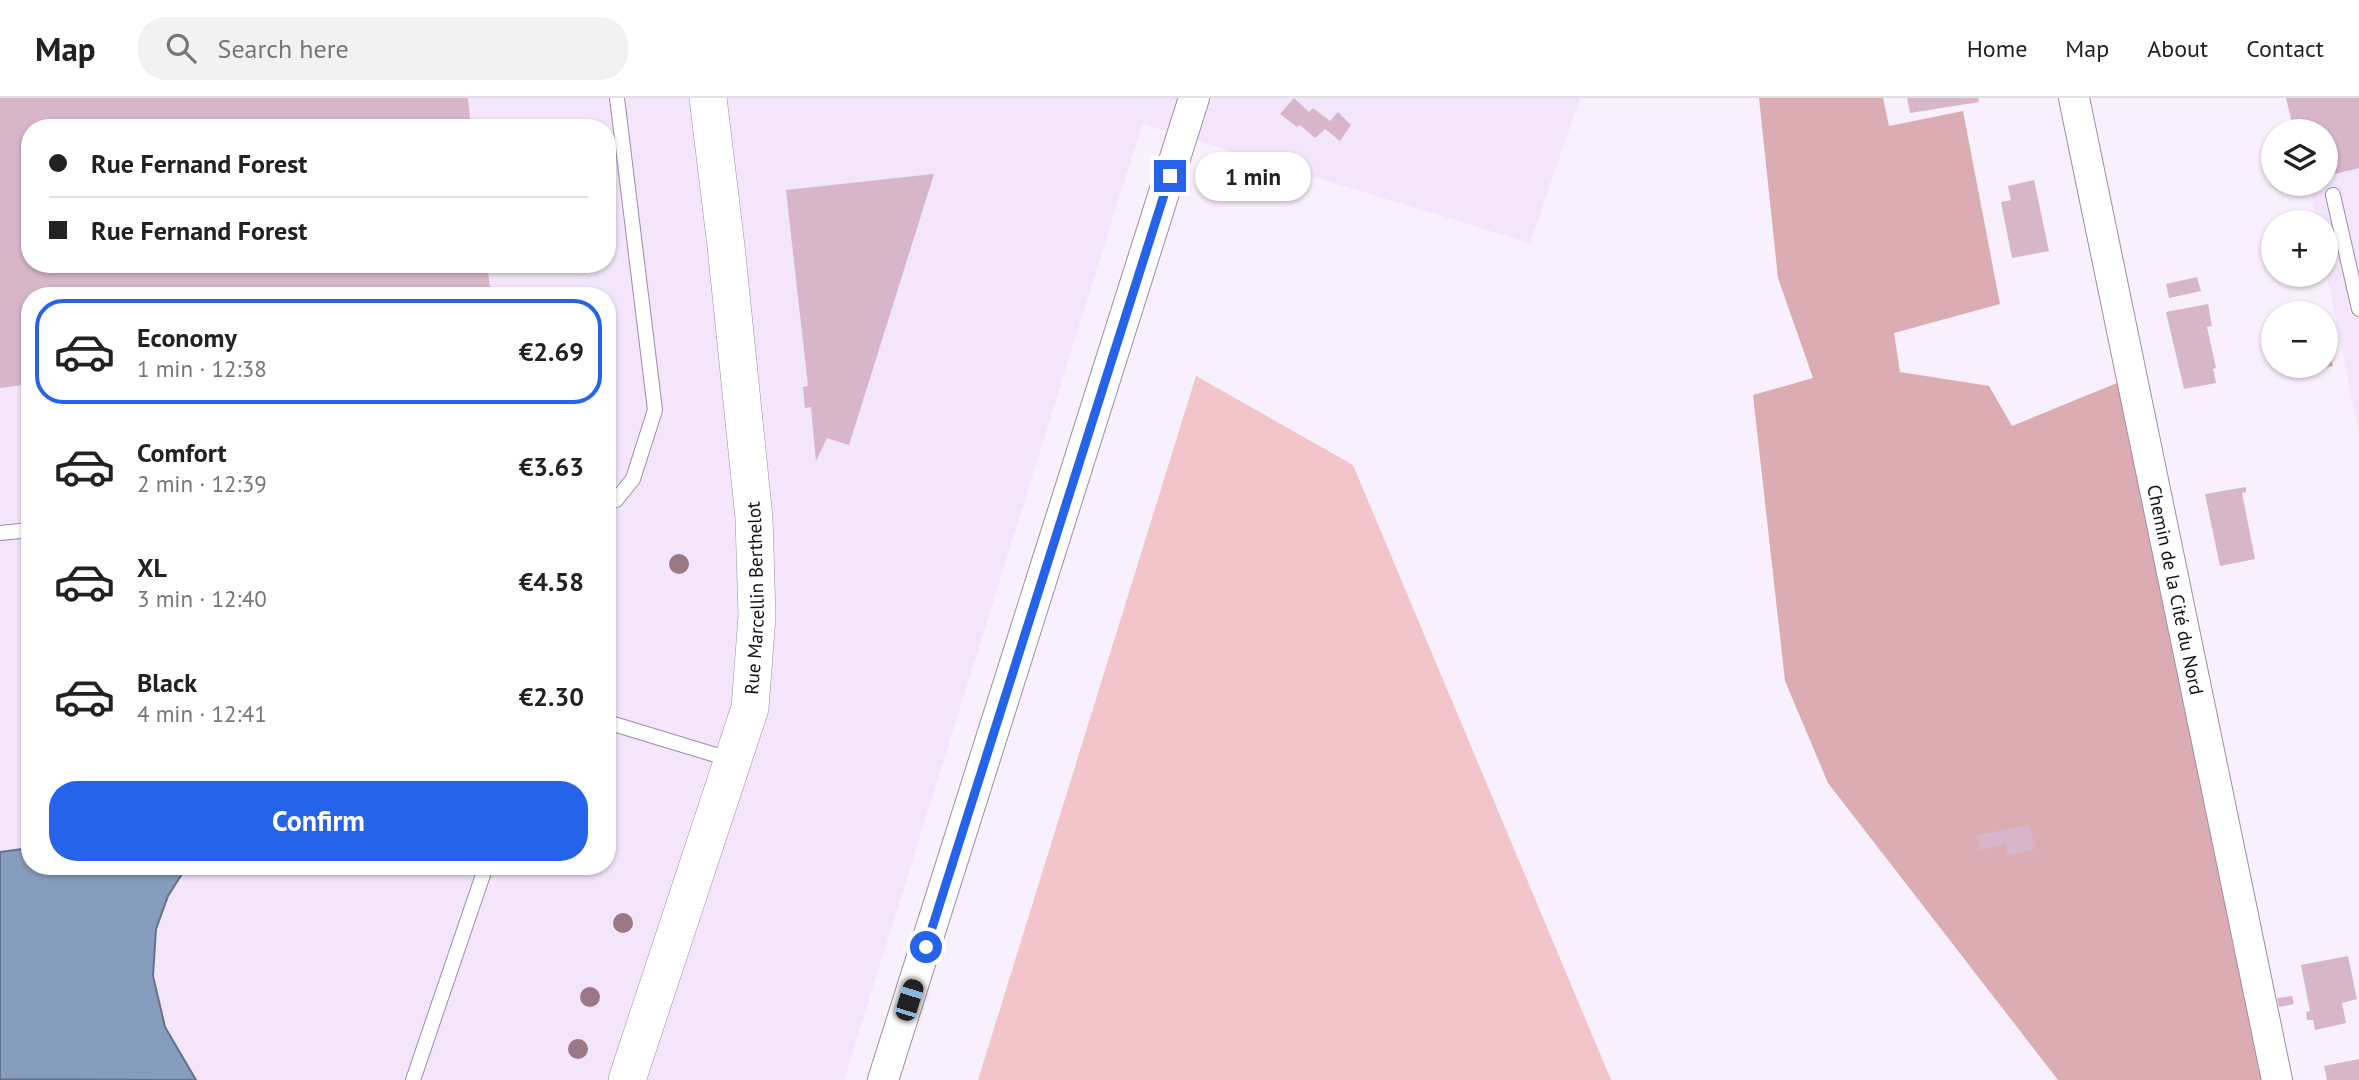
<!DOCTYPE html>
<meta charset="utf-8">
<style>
body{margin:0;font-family:"PT Sans",sans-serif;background:#f2f2f2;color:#222;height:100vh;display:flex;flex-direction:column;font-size:26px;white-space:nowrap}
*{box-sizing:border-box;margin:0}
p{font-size:23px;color:#767676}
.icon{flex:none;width:38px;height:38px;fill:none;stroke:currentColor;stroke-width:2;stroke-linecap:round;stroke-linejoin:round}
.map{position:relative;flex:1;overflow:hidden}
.panel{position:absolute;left:21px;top:189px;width:595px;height:588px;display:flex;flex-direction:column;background:#fff;border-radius:28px;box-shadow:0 2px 5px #0004}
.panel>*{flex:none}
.hud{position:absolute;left:21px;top:21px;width:595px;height:154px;border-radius:28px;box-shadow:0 2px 5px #0004;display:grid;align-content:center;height:154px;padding:0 28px;background:#fff}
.buttons{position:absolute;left:2261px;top:21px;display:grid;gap:14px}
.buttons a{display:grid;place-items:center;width:77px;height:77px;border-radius:50%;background:#fff;box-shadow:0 2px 5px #0004;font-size:35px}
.end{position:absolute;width:32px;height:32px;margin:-16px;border:9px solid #2563eb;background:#fff;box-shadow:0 0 0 4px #fff}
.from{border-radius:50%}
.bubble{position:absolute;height:49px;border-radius:24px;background:#fff;box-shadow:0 2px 5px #0004;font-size:23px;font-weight:800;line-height:49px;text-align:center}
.car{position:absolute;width:21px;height:42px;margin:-21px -10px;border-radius:9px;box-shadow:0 0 5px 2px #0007;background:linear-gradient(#222 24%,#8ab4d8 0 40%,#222 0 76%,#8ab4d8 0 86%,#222 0)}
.hud b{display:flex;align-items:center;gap:24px;height:66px;font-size:26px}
.hud b+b{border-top:2px solid #e0e0e0}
.hud i{width:18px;height:18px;background:#222}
ul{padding:12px 0 0;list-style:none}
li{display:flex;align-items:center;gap:21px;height:105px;margin:0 14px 10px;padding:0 14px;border:4px solid transparent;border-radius:28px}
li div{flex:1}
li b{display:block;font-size:26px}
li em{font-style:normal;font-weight:800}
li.on{border-color:#2563eb}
li>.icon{width:63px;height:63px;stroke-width:1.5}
.cta{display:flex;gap:14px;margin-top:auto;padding:14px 28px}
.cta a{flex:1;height:80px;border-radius:28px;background:#2563eb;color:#fff;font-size:28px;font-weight:800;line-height:80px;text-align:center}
header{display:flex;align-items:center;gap:42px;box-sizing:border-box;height:98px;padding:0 35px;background:#fff;border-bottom:2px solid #e0e0e0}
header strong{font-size:33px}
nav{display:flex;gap:38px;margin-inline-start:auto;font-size:24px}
.search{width:490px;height:63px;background:#f2f2f2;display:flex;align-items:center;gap:18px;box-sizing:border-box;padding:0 24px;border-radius:28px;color:#767676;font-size:26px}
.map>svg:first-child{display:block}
.built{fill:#f3e5fa;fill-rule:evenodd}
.green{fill:#f1c5ca}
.forest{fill:#dbadb2}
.water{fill:#879dbe;stroke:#65728c;stroke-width:2}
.building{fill:#d6b6c8}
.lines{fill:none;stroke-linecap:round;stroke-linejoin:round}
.service-casing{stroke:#9e8ca7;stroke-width:16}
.minor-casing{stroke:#9e8ca7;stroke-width:32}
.tertiary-casing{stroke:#9e8ca7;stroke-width:38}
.service{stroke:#fff;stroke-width:14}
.minor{stroke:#fff;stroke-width:30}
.tertiary{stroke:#fff;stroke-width:37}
.tree{fill:#9a7884}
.route{stroke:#2563eb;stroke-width:9}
.labels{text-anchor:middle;stroke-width:5;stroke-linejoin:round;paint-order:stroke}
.street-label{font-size:19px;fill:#150e18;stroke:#fff}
</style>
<header>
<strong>Map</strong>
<div class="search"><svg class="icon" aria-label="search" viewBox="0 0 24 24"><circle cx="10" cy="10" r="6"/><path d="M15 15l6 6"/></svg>Search here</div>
<nav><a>Home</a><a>Map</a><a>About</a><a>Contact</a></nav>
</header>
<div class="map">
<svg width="2359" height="982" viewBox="0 0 2359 982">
<rect width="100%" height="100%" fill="#f8f0fc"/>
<path class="built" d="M0,0H1580L1530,145L1142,26L844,982H0ZM30,30H607V166H30ZM30,198H607V768H30Z
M2292,0H2359V336L2326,173V124H2316L2309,86H2326V33H2298Z"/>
<path class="green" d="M1196,278L1353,367L1611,982H978Z"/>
<path class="forest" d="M1759,0H1883L1889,28L1963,13L2000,206L1894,235L1900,274L1989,288L2012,328L2122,283L2267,982H2058L1828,685L1785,583L1753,297L1813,280L1778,180Z"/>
<path class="water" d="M30,750V768H187L168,798L156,831L153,878L165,929L196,982L0,981V754Z"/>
<path class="building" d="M0,0H468L471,30H30V166H487L491,198H30V286L0,290Z
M1294,0L1309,14L1313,10L1330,23L1338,14L1351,27L1340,43L1325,31L1315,40L1300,27L1297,29L1280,16Z
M1907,0H1978L1979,4L1910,15Z
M2286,0H2359V70L2326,78V33H2294Z
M934,76L849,347L827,340L816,363L811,309L805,310L803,289L808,288L786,92Z
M2034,82L2049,153L2012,160L2001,104L2011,102L2008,88Z
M2197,179L2201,193L2169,200L2166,186Z
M2208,206L2212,228L2207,229L2216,270L2213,271L2216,285L2184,291L2166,214Z
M2330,255L2333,268L2307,273L2306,268H2326V256Z
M2246,389V394L2242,395L2255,461L2220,468L2205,396Z
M2030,726L2035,751L2008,758L2006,746L1979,752L1976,738Z
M2348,858L2357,901L2342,905L2346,925L2315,932L2313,922H2307L2306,914L2310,913L2301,867Z
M2292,898L2294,906L2279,909L2277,900Z
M2359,961V982H2327L2324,968Z"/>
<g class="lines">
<defs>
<path id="service" d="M2333,97L2359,211
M607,405L616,402L633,381L655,312L617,0
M0,435L30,432
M607,624L732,662
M413,982L486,768"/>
<g id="minor">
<path id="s1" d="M2074,0L2277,982"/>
<path d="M883,982L1194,0"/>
</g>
<g id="tertiary">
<path id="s2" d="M627,982L750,610L757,518L754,420L726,148L708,0"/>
</g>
</defs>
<use href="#service" class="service-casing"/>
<use href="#minor" class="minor-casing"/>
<use href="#tertiary" class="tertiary-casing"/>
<use href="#service" class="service"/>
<use href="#minor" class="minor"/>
<use href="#tertiary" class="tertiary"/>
</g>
<g class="tree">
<circle cx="679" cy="466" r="10"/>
<circle cx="623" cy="825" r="10"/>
<circle cx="590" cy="899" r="10"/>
<circle cx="578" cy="951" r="10"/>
</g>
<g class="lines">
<path class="route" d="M926,849L1170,78"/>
</g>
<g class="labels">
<g class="street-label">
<text dy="7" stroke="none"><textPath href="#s1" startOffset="502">Chemin de la Cité du Nord</textPath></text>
<text dy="7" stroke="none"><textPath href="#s2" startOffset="502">Rue Marcellin Berthelot</textPath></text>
</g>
</g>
</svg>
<div class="buttons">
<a><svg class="icon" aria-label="layers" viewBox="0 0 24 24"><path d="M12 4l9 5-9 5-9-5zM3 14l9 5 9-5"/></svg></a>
<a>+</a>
<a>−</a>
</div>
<i class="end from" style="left:926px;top:849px"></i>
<i class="end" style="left:1170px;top:78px"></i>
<div class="bubble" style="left:1195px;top:54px;width:116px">1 min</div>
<i class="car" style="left:909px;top:902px;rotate:17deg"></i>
<div class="hud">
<b><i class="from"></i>Rue Fernand Forest</b>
<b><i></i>Rue Fernand Forest</b>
</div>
<section class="panel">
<ul>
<li class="on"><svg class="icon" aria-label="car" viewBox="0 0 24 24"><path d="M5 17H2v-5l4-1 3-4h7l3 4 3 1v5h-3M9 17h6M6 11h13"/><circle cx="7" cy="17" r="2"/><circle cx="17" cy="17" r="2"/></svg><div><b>Economy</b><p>1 min · 12:38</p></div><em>€2.69</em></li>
<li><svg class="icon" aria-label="car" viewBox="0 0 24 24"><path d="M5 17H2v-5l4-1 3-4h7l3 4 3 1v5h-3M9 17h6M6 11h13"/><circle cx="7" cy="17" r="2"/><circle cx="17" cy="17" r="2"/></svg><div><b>Comfort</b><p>2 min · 12:39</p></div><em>€3.63</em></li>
<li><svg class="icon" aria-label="car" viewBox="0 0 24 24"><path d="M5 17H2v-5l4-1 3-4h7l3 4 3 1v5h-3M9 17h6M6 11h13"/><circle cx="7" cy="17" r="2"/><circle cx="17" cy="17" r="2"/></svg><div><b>XL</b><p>3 min · 12:40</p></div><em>€4.58</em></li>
<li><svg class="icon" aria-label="car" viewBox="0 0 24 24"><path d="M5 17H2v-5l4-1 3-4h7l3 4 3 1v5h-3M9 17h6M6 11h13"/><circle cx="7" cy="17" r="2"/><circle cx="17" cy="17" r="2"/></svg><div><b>Black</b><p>4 min · 12:41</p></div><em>€2.30</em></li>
</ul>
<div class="cta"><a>Confirm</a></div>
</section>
</div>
